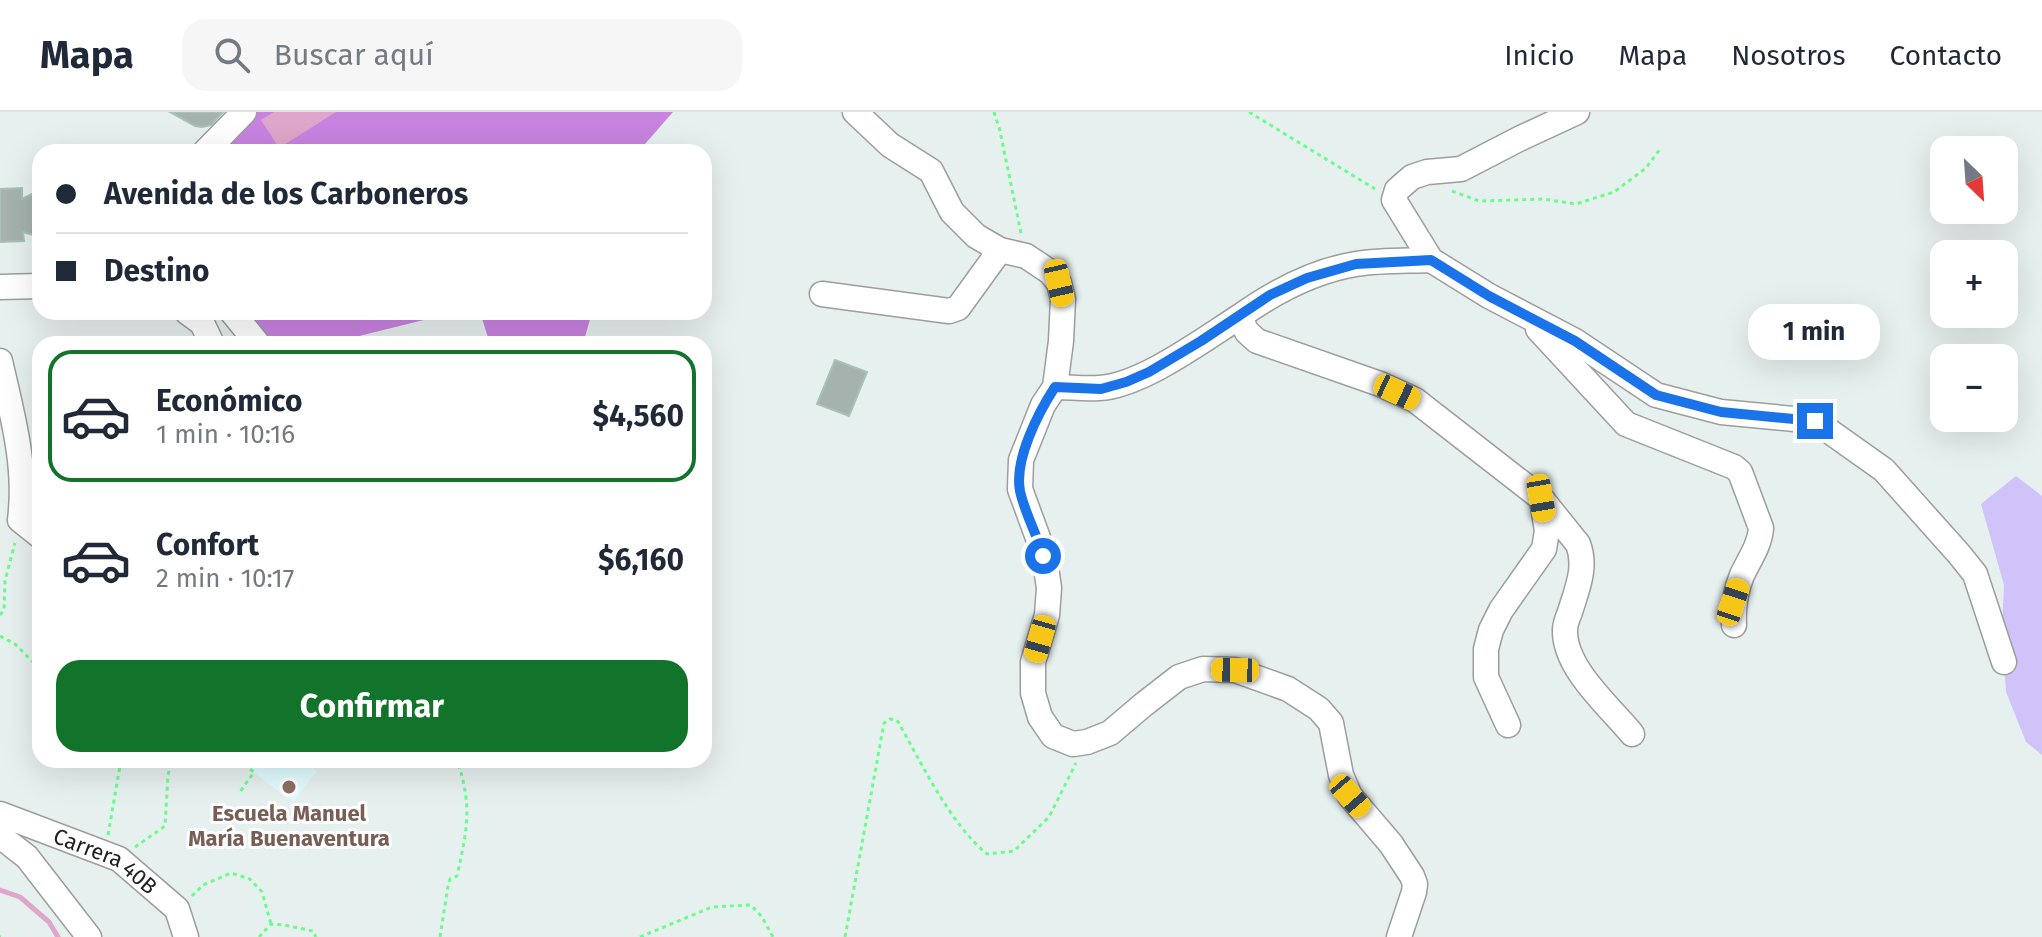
<!DOCTYPE html>
<html lang="es">
<meta charset="utf-8">
<style>
body{margin:0;font-family:"Fira Sans",sans-serif;background:#f6f6f7;color:#1f2937;height:100vh;display:flex;flex-direction:column;font-size:30px;white-space:nowrap}
*{box-sizing:border-box;margin:0}
p{font-size:26px;color:#747a83}
.icon{flex:none;width:44px;height:44px;fill:none;stroke:currentColor;stroke-width:2;stroke-linecap:round;stroke-linejoin:round}
.map{position:relative;flex:1;overflow:hidden}
.side{position:absolute;left:32px;top:224px;width:680px;height:432px;display:flex;flex-direction:column;background:#fff;border-radius:24px;box-shadow:0 8px 32px #0002}
.side>*{flex:none}
.top-card{position:absolute;left:32px;top:32px;width:680px;height:176px;border-radius:24px;box-shadow:0 8px 32px #0002;display:grid;align-content:center;height:176px;padding:0 24px;background:#fff}
.needle{width:52px;rotate:155deg}
.controls{position:absolute;left:1930px;top:24px;display:grid;gap:16px}
.controls a{display:grid;place-items:center;width:88px;height:88px;border-radius:16px;background:#fff;box-shadow:0 8px 32px #0002;font-size:40px}
.end{position:absolute;width:36px;height:36px;margin:-18px;border:10px solid #1a73e8;background:#fff;box-shadow:0 0 0 4px #fff}
.from{border-radius:50%}
.bubble{position:absolute;height:56px;border-radius:24px;background:#fff;box-shadow:0 8px 32px #0002;font-size:26px;font-weight:700;line-height:56px;text-align:center}
.car{position:absolute;width:24px;height:48px;margin:-24px -12px;border-radius:10px;box-shadow:0 0 6px 2px #0007;background:linear-gradient(#f5c518 24%,#345 0 40%,#f5c518 0 76%,#345 0 86%,#f5c518 0)}
.top-card b{display:flex;align-items:center;gap:28px;height:76px;font-size:30px}
.top-card b+b{border-top:2px solid #e0e1e3}
.top-card i{width:20px;height:20px;background:#1f2937}
ul{padding:14px 0 0;list-style:none}
li{display:flex;align-items:center;gap:24px;height:132px;margin:0 16px 12px;padding:0 8px;border:4px solid transparent;border-radius:24px}
li div{flex:1}
li b{display:block;font-size:30px}
li em{font-style:normal;font-weight:700}
li.selected{border-color:#11742a}
li>.icon{width:72px;height:72px;stroke-width:1.5}
.cta{display:flex;gap:16px;margin-top:auto;padding:16px 24px}
.cta a{flex:1;height:92px;border-radius:24px;background:#11742a;color:#fff;font-size:32px;font-weight:700;line-height:92px;text-align:center}
header{display:flex;align-items:center;gap:48px;box-sizing:border-box;height:112px;padding:0 40px;background:#fff;border-bottom:2px solid #e0e1e3}
header strong{font-size:38px}
nav{display:flex;gap:44px;margin-inline-start:auto;font-size:28px}
.search{width:560px;height:72px;background:#f6f6f7;display:flex;align-items:center;gap:20px;box-sizing:border-box;padding:0 28px;border-radius:24px;color:#747a83;font-size:30px}
.map>svg:first-child{display:block}
.education{fill:#e0fbff}
.park{fill:#cfc3fa}
.pitch{fill:#c883e0}
.water{fill:#dea6ca}
.lines{fill:none;stroke-linecap:round;stroke-linejoin:round}
.stream{stroke:#dea6ca;stroke-width:5}
.building{fill:#a5b2ad;stroke:#a8c2b7;stroke-width:2}
.minor-casing{stroke:#9d9d9d;stroke-width:27}
.path{stroke:#6cfc8d;stroke-width:3;stroke-dasharray:4 4;stroke-linecap:butt}
.minor{stroke:#fff;stroke-width:24}
.route{stroke:#1a73e8;stroke-width:10}
.education-dot{fill:#8d6e63;stroke:#fff;stroke-width:3}
.labels{text-anchor:middle;stroke-width:6;stroke-linejoin:round;paint-order:stroke}
.education-label{font-size:22px;font-weight:bold;fill:#785e54;stroke:#fff}
.street-label{font-size:22px;fill:#202020;stroke:#fff}
</style>
<header>
<strong>Mapa</strong>
<div class="search"><svg class="icon" aria-label="search" viewBox="0 0 24 24"><circle cx="10" cy="10" r="6"/><path d="M15 15l6 6"/></svg>Buscar aquí</div>
<nav><a>Inicio</a><a>Mapa</a><a>Nosotros</a><a>Contacto</a></nav>
</header>
<div class="map">
<svg width="2042" height="825" viewBox="0 0 2042 825">
<rect width="100%" height="100%" fill="#e6f0ee"/>
<path class="education" d="M237,648H302L317,659L293,690Z"/>
<path class="park" d="M2016,364L2042,384V643L2026,630L2006,580L2002,516L2004,473L1981,392Z"/>
<path class="pitch" d="M244,0H673L638,40H205Z
M232,200H456L343,228L344,232H258Z
M480,200H592L583,232H490Z"/>
<path class="water" d="M274,0H336L279,36L261,8Z"/>
<g class="lines">
<path class="stream" d="M0,778L20,785L49,810L58,825"/>
</g>
<path class="building" d="M170,0H223L211,13L202,15L195,14Z
M22,76V87L40,78V125L23,120L24,129L0,130V77Z
M835,248L867,260L849,304L817,292Z"/>
<g class="lines">
<defs>
<g id="minor">
<path d="M855,0L890,33L931,59L952,100L976,124L1000,138L1026,144L1050,160L1059,171L1063,187L1061,229L1055,275L1043,293L1021,348L1020,377L1038,426L1047,462L1049,476L1047,503L1033,550V581L1040,605L1053,624L1073,632L1087,630L1110,621L1143,593L1179,565L1203,557L1235,558L1288,577L1319,597L1331,611L1341,663L1350,684L1391,732L1412,764L1415,772L1414,780L1399,825"/>
<path d="M1577,0L1521,26L1461,57L1427,60L1412,65L1397,78L1394,88L1431,148L1489,184L1575,229L1656,283L1721,300L1815,309L1884,358L1959,442L1975,462L2004,550"/>
<path d="M205,40L244,0"/>
<path d="M0,175L40,174"/>
<path d="M822,182L949,199L958,196L1000,138"/>
<path d="M187,200L202,211L212,232"/>
<path d="M232,200L258,232"/>
<path d="M1239,205C1274,180 1313,159 1356,152C1381,148 1406,149 1431,148"/>
<path d="M1538,217L1626,312L1734,355L1740,360L1761,416C1760,433 1749,448 1742,463C1735,480 1733,495 1734,513"/>
<path d="M0,249C12,302 27,353 20,408L40,424"/>
<path d="M1055,275C1069,275 1084,277 1099,276C1141,274 1203,228 1239,205L1247,220L1257,229L1380,272L1415,288L1541,386L1578,432C1587,455 1577,477 1570,500C1568,505 1565,512 1565,518C1564,556 1609,594 1632,622"/>
<path d="M1508,613L1486,565V537L1491,518L1501,498L1544,437L1547,419L1542,388"/>
<path id="s1" d="M0,702L119,747L177,797L186,825"/>
<path d="M0,724L27,745L89,825"/>
</g>
</defs>
<use href="#minor" class="minor-casing"/>
<path class="path" d="M994,0L1000,19L1021,121
M1249,0L1375,77
M1452,79L1479,89L1543,87L1576,92L1614,80L1646,56L1660,37
M0,503L4,498L5,469L15,431
M0,524L15,532L40,557
M237,648L254,660L240,680
M108,723L121,648
M135,735L165,714L168,663L172,648
M192,784L203,773L231,761L250,767L262,780L271,812
M0,825H1
M259,825L271,812L284,813L313,819L316,825
M440,825L448,774L450,767L457,764C467,718 473,695 457,648
M640,825L712,795L751,793L762,805L773,825
M845,825L884,611L890,607L897,608C921,650 950,712 987,742L1014,739L1049,705L1076,651"/>
<use href="#minor" class="minor"/>
</g>
<g class="lines">
<path class="route" d="M1043,444C1037,422 1025,402 1020,379C1014,348 1038,301 1055,275L1101,277L1126,270L1149,260L1201,229L1270,183L1307,166L1356,152L1431,148L1489,184L1575,229L1656,283L1721,300L1815,309"/>
</g>
<circle class="education-dot" cx="289" cy="675" r="8"/>
<g class="labels">
<g class="education-label">
<text x="289" y="709">Escuela Manuel<tspan x="289" dy="25">María Buenaventura</tspan></text>
</g>
<g class="street-label">
<text dy="8" stroke="none"><textPath href="#s1" startOffset="116">Carrera 40B</textPath></text>
</g>
</g>
</svg>
<div class="controls">
<a><svg class="needle" viewBox="-14 -14 28 28"><path d="M0-13l5 13h-10z" fill="#e53935"/><path d="M0 13l5-13h-10z" fill="#747a83"/></svg></a>
<a>+</a>
<a>−</a>
</div>
<i class="end from" style="left:1043px;top:444px"></i>
<i class="end" style="left:1815px;top:309px"></i>
<div class="bubble" style="left:1748px;top:192px;width:132px">1 min</div>
<i class="car" style="left:1059px;top:171px;rotate:167deg"></i>
<i class="car" style="left:1397px;top:280px;rotate:115deg"></i>
<i class="car" style="left:1541px;top:386px;rotate:170deg"></i>
<i class="car" style="left:1733px;top:490px;rotate:18deg"></i>
<i class="car" style="left:1040px;top:527px;rotate:196deg"></i>
<i class="car" style="left:1235px;top:558px;rotate:271deg"></i>
<i class="car" style="left:1350px;top:684px;rotate:139deg"></i>
<div class="top-card">
<b><i class="from"></i>Avenida de los Carboneros</b>
<b><i></i>Destino</b>
</div>
<section class="side">
<ul>
<li class="selected"><svg class="icon" aria-label="car" viewBox="0 0 24 24"><path d="M5 17H2v-5l4-1 3-4h7l3 4 3 1v5h-3M9 17h6M6 11h13"/><circle cx="7" cy="17" r="2"/><circle cx="17" cy="17" r="2"/></svg><div><b>Económico</b><p>1 min · 10:16</p></div><em>$4,560</em></li>
<li><svg class="icon" aria-label="car" viewBox="0 0 24 24"><path d="M5 17H2v-5l4-1 3-4h7l3 4 3 1v5h-3M9 17h6M6 11h13"/><circle cx="7" cy="17" r="2"/><circle cx="17" cy="17" r="2"/></svg><div><b>Confort</b><p>2 min · 10:17</p></div><em>$6,160</em></li>
</ul>
<div class="cta"><a>Confirmar</a></div>
</section>
</div>
